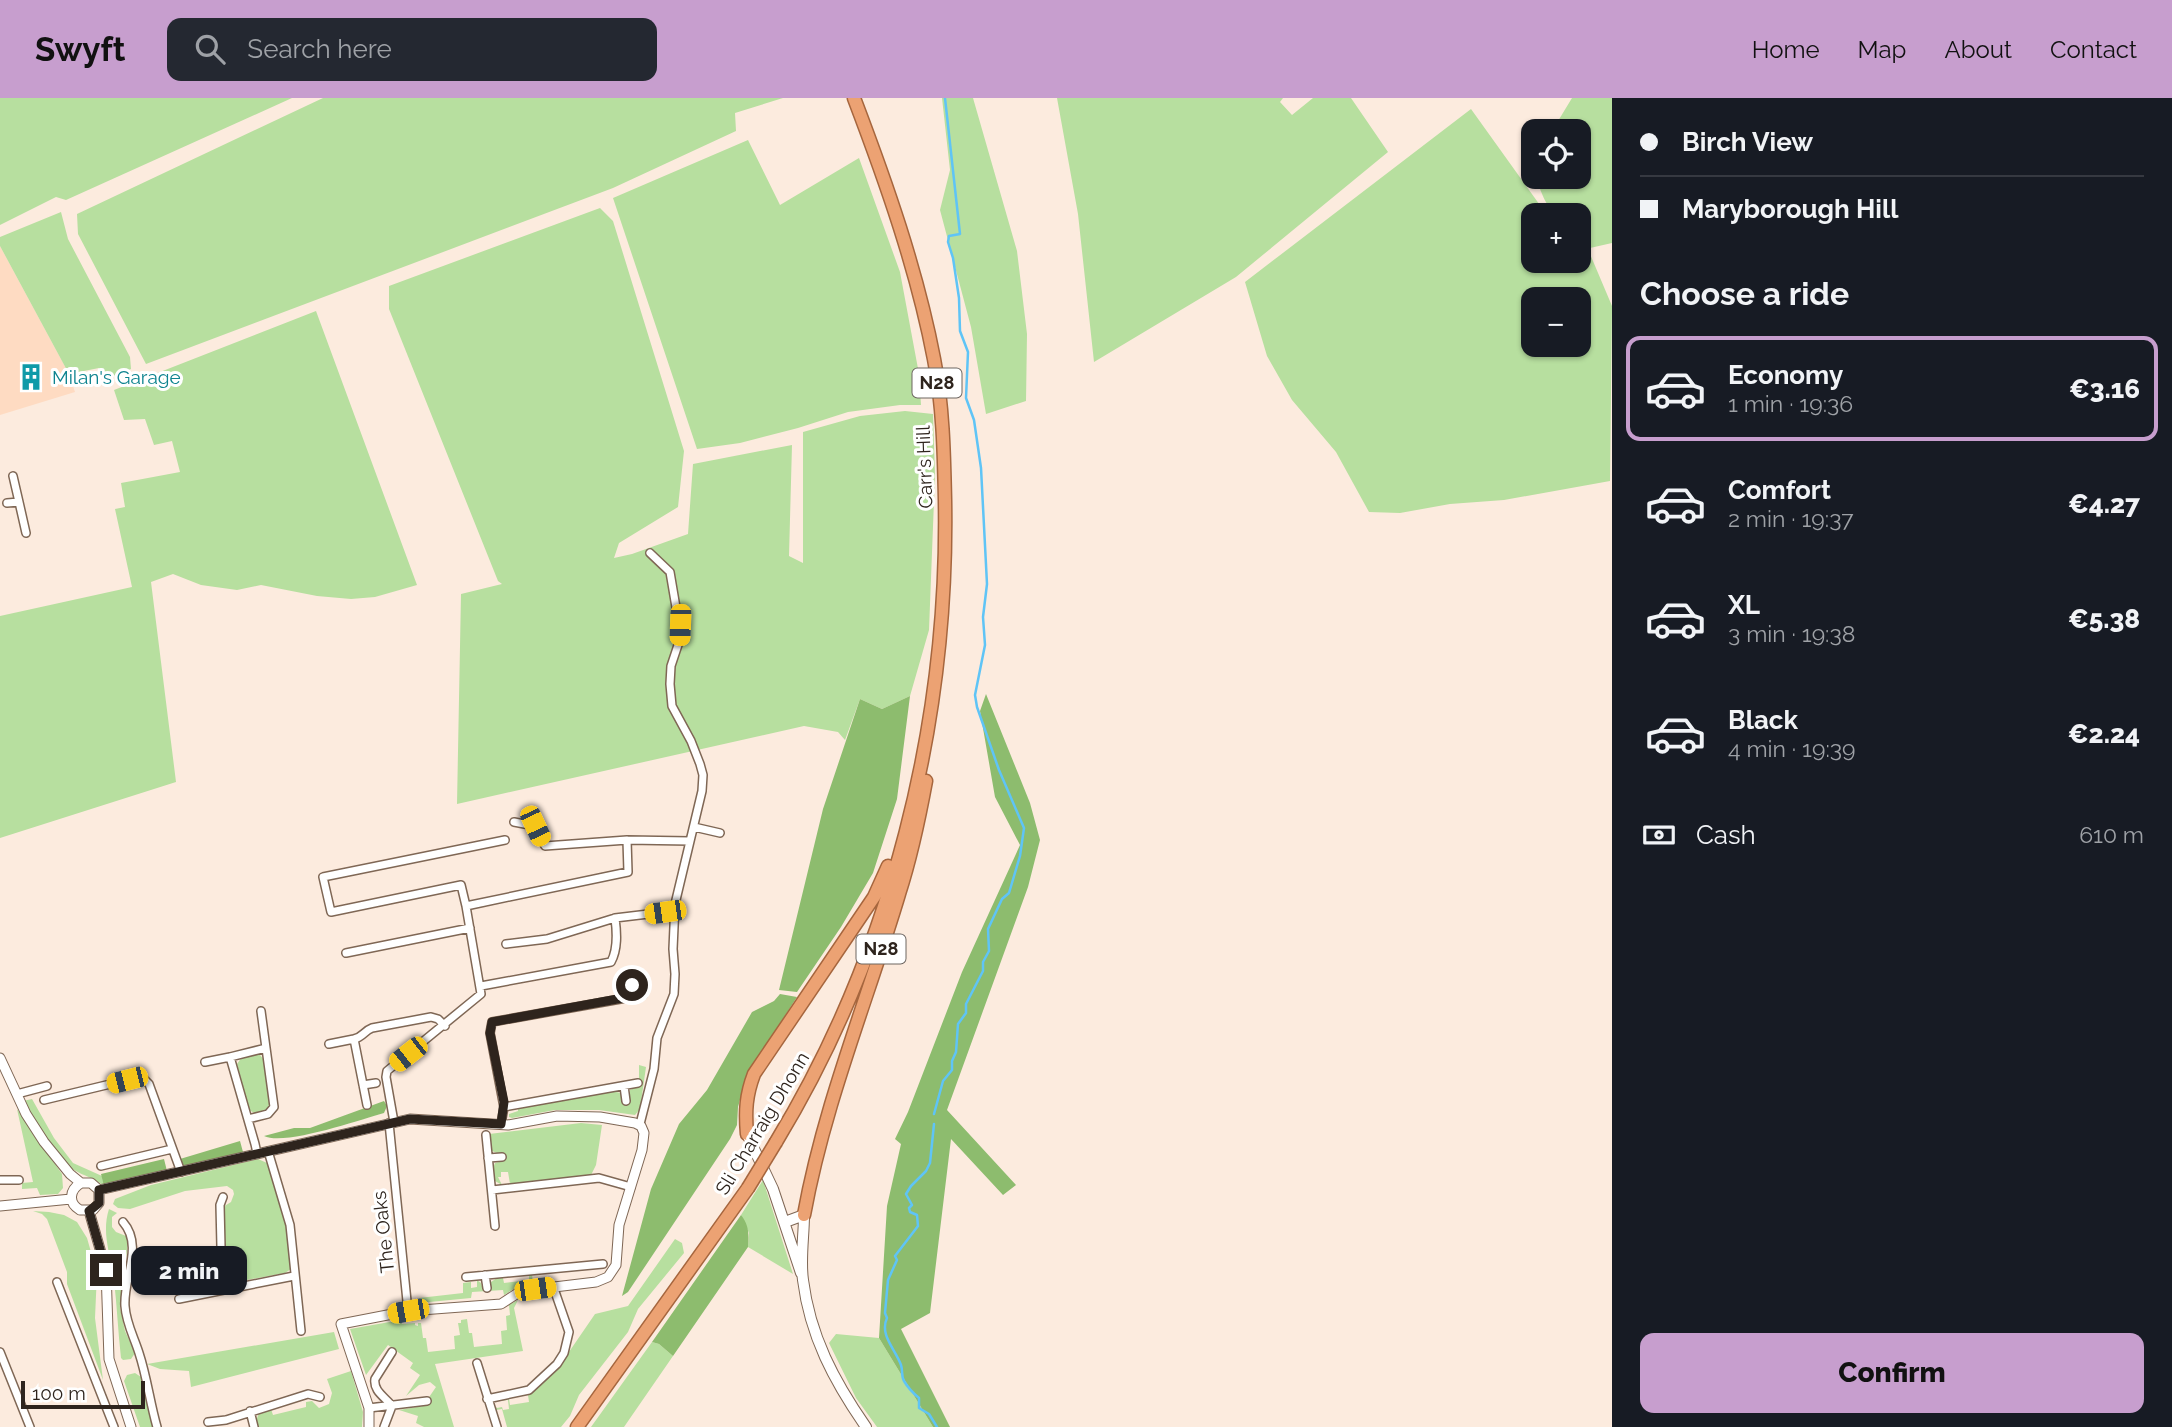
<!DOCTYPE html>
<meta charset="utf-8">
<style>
body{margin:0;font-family:Raleway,sans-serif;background:#242831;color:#f1f3f6;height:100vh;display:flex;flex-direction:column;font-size:26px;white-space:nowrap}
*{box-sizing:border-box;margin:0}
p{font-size:23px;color:#9ea1a6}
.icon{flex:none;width:38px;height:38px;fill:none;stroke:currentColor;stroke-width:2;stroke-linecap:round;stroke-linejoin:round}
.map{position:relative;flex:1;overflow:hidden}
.details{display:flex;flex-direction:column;background:#171b24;width:560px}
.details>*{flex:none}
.top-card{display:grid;align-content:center;height:154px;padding:0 28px;background:#171b24}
.tools{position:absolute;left:1521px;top:21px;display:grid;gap:14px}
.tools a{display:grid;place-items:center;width:70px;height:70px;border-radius:14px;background:#171b24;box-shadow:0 2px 5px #0004;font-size:35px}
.scale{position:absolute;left:21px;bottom:18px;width:124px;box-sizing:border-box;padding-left:7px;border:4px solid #2e241d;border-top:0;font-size:19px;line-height:24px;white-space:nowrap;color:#2e241d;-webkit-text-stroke:5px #fff;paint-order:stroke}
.end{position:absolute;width:32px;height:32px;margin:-16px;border:9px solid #2e241d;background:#fff;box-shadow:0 0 0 4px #fff}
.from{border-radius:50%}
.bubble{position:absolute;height:49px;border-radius:14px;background:#171b24;box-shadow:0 2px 5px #0004;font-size:23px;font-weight:800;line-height:49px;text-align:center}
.car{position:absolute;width:21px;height:42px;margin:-21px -10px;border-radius:9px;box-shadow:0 0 5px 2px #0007;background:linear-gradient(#f5c518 24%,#345 0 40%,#f5c518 0 76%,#345 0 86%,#f5c518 0)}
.top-card b{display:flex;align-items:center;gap:24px;height:66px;font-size:26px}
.top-card b+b{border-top:2px solid #363941}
.top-card i{width:18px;height:18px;background:#f1f3f6}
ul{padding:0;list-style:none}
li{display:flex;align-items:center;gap:21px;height:105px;margin:0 14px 10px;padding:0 14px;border:4px solid transparent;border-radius:14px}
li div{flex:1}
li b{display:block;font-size:26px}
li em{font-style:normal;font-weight:800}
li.current{border-color:#c79ece}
li>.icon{width:63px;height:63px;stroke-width:1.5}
h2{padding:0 28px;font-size:32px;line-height:84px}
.pay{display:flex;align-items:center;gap:18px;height:77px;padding:0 28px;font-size:26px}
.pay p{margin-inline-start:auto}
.primary-button{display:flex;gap:14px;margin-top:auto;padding:14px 28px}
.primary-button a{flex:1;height:80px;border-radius:14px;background:#c79ece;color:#111;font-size:28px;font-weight:800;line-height:80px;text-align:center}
header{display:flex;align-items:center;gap:42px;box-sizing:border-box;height:98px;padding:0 35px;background:#c79ece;color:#111}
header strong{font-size:33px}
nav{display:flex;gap:38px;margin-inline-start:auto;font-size:24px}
.search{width:490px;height:63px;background:#242831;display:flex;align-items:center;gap:18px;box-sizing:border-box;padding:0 24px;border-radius:14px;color:#9ea1a6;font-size:26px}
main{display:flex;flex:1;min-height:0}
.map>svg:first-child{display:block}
.built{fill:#fedbc2}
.green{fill:#b7df9f;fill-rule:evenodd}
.forest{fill:#8dbc6e}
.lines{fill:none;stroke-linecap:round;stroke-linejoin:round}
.stream{stroke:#5fc4f6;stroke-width:2.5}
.minor-casing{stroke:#7f6755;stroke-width:10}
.tertiary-casing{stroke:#7f6755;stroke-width:11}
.secondary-casing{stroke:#7f6755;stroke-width:12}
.trunk-casing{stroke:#a6663e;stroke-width:15}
.minor{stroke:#fff;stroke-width:7}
.tertiary{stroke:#fff;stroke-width:9}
.secondary{stroke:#fff;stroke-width:10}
.trunk{stroke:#eca273;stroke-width:12}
.trunk-bridge-casing{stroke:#a6663e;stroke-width:15;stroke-linecap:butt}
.trunk-bridge{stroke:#eca273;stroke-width:12}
.route{stroke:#2e241d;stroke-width:9}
.labels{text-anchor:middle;stroke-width:6;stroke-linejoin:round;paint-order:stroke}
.shield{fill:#fff;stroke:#6d6661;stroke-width:2}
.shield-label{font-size:18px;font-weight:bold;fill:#2e241d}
.culture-label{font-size:19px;fill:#0d838f;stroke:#fff;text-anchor:start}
.street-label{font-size:19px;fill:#2e241d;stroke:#fff}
</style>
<header>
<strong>Swyft</strong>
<div class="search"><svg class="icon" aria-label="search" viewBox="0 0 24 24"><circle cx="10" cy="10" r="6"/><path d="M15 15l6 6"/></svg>Search here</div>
<nav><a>Home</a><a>Map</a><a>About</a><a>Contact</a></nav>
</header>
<main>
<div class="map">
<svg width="1612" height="1329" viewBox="0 0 1612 1329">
<rect width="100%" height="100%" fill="#fcebde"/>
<path class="built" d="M0,148L69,276L75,294L0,317Z"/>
<path class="green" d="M0,0H292L66,102L56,99L0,127Z
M323,0H783L735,15L736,33L613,90L146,266L78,136L77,116Z
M942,0H973L1017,153L1027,236L1026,303L986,316L971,229L940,112L950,72Z
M1057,0H1283L1280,4L1292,17L1313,0H1351L1388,54L1236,179L1094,264L1078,116Z
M1572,0H1612V145L1590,150L1579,133L1578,117C1554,117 1549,114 1540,91L1546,79H1578V33H1557L1555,28Z
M1471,11L1542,110L1551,117H1533V163H1578L1579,139L1590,156L1612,208L1610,383L1504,402L1450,406L1400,415L1369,414L1336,354L1292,302L1267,258L1245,184ZM1533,201H1578V247H1533Z
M748,42L780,107L859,60L900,174L919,276L921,307H900L848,314L798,330L740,345L697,351L613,100Z
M600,110L613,123L684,353L678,409L619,445L614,460L632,456L688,436L693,366L792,347L789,458L803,465V334L860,318L905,313L933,316L935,377L929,532L910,598L882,611L860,601L845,642L838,634L804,628L457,706L461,496L502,486L498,483L389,211V188Z
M61,114L68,141L130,259L131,271L103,282L99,270L69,276L0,148V139Z
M316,213L417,487L375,499L351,501L317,498L261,487L237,492L201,487L173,476L151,484L176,684L0,740V518L132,489L115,411L125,409L121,385L180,374L172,343L154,347L145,321L124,322L114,292Z
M256,956L260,957L264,962L270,1002L268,1011L256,1016L249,1012L237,966L242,959Z
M639,967L646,969L640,1011L635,1017L599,1012H555L512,1020L509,1019V1016L518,1013V1010L613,993L620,995L623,1003L630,1002V992L639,988Z
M32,1001L54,1040L73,1065L102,1078L104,1088C94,1080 84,1078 74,1072C55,1061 34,1023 23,1003Z
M17,1011L62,1076L63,1090L58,1096L40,1097L37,1090L22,1091V1085L33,1084Z
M581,1025L602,1027L596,1067L591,1077L510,1086L508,1074H501V1079H498L502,1087L495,1083L493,1070L495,1065L503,1063L502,1057L492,1053L489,1036Z
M258,1061L267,1065C282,1096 287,1132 292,1166L291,1171L285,1175L231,1185L225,1182L223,1109L231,1104L234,1096L233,1092L227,1088L185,1093L130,1111L118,1110L113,1106L115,1101L151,1087Z
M763,1082L793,1176L748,1149L749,1135L741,1117Z
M109,1111L117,1115L112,1119V1129L116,1134L126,1138L128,1143L120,1210L125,1233L135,1255L131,1261L123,1262L121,1260C118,1234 117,1208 114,1182C111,1157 101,1136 109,1111Z
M33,1113L49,1114L64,1117L77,1124L87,1140L97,1175L95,1220L103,1282L67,1186V1174L47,1121L42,1116Z
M675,1141L682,1145L684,1155L638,1211L628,1234L579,1297L570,1318L561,1329H507L502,1311L496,1312L495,1308L497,1310L502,1309L503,1312L509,1311L508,1302L498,1303L509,1301L510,1307L529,1304L528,1297L558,1270L595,1216L628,1208Z
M532,1176L533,1186L517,1189L504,1197L503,1192L472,1194L471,1200L419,1205V1200L463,1195V1185L471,1184V1190L477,1189V1182L481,1185L483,1192L491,1191V1184L497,1180H503L504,1185L529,1182V1177Z
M518,1202L514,1210L523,1253L435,1266L454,1329H424L416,1325L418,1318L399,1312L423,1308L436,1289L430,1284L419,1287L406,1298L420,1277L410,1270L413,1265L388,1247L366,1277L350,1231L401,1222L402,1226L415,1225V1227L418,1228V1225H421L423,1240H426L428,1254L455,1251L454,1238L460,1237L458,1225H461V1222L467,1221L469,1235H472L474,1249L502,1246L501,1233L507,1232L506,1218L510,1217L509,1207Z
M334,1234L339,1251L191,1289L189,1273L160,1271L147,1266Z
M836,1236L879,1240L933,1329H877L856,1300L829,1245Z
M652,1244L659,1246L673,1258L624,1329H591Z
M351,1273L363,1314L362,1329H259L256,1323L259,1315L271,1311L273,1317L306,1309V1304L312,1303L319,1310L329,1306L332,1295L327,1281Z
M135,1275L141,1279L153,1329H140L124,1283L127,1277Z"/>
<path class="forest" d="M986,596L1030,705L1040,742L1028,789L947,1012L1016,1087L1003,1097L951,1041L930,1215L901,1231L950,1329H933L879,1240L887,1108L901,1046L895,1041L908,1014L962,874L1020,747L995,699L980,613Z
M910,598L897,701L873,775L841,829L797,894L779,892L823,711L860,601L882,611Z
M780,896L797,899L747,977L738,1009L737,1027L730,1041L628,1194L622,1198L651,1091L679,1026L707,992L752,914L774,903Z
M384,1003L387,1008L384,1015C359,1022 285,1048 264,1038L294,1030H310Z
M240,1043L243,1054L182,1071L180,1061Z
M164,1061L167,1073L104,1088L101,1076Z
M741,1117C749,1127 749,1136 748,1149L673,1258L659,1246L652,1244Z"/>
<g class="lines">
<path class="stream" d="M934,1016L943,983L952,972V963L956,954L958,926L966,915V906L983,873V864L989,853L988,831L1002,801L1009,795L1020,758L1024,730L999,672L977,609L975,597L985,547L983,519L987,486L981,370L974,322L966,300L968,254L960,233L959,200L953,160L948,144L949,138L960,136L945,0
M934,1026L930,1065L926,1073L911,1088L906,1096L912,1107L909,1110L910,1114L917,1117L918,1128L895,1158L897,1162L888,1182L885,1215L887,1220C879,1237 896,1252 901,1267C903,1273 901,1278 904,1283C908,1290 913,1295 919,1300V1310L929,1316L937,1329"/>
<defs>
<path id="minor" d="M13,378L19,404
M7,405L19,404L26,435
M514,724L535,728L545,748L627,742L690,743
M694,729L720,735
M466,808L461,787L331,814L323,779L505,742
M506,846L547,841L615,820L665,814L675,806
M346,855L470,830
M632,887L634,898
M481,888L611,864C618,851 617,835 615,820
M261,913L266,950
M329,946L354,941
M205,964L230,959
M363,987L376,985
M624,988L626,1003
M17,996L47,988
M44,1002L127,982L144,981L149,986L181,1074
M367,1007L354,941C363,939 364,933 372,930L431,919L438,921L445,928
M504,1009L490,935L492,924L643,897
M248,1021L268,1016L274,1009L266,950L230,959L255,1046L257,1055
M394,1024L386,979L387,973L481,896L466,808L628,774L627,742
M389,1025L408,1213
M501,1026L504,1009L638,985
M640,1026L654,971L657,940L674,896L675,876L673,851L675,806L702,693L703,677L700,666L691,643L672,608L670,586L671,568L679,544V527L670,474L650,455
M486,1037L495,1128
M268,1053L290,1127L301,1233
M488,1060L502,1059
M101,1068L172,1051
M0,1082H19
M492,1092L599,1080L631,1089
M123,1124C144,1148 123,1180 125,1208C126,1225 134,1239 139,1255C147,1279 150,1305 157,1329
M485,1177L487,1190
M466,1179L603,1166
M57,1184L114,1329
M222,1191L220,1107L223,1099
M179,1201L294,1178
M0,1254L30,1329
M477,1265L497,1329
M487,1301L529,1292L557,1266L564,1255L569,1234L553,1188
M392,1308C385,1299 373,1293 375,1281L392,1254
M369,1310L427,1303
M250,1313L254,1329
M208,1324L226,1322L308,1296L320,1299
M384,1329L392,1308"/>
<path id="tertiary" d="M0,960L26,1016L44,1044L70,1076L81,1085H91L99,1092V1105L93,1112H80C68,1105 69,1092 81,1085
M99,1092L410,1021L508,1027L557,1018L600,1019L635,1025L641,1028L644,1035L642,1052L619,1127L616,1167L608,1179L596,1184L521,1193L501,1206L408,1213L341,1226L369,1310V1329
M0,1108L71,1101
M89,1113L106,1172L109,1261L131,1329"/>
<path id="secondary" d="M747,1036L773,1091L801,1175
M785,1124L804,1117C804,1138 800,1161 803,1182C810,1238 834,1283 866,1329"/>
<path id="trunk" d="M747,1036C745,1013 746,997 754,976L874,799L888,768
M776,1044C892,853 949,625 945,402C944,355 943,307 934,261C917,172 886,84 854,0
M804,1117C824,1007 867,903 899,796C911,759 919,721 926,683
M577,1329L748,1090"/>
</defs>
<use href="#minor" class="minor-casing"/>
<use href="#tertiary" class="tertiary-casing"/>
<use href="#secondary" class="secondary-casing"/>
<use href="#trunk" class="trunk-casing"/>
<use href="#minor" class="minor"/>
<use href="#tertiary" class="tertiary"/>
<use href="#secondary" class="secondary"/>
<use href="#trunk" class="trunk"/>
<defs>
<path id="trunk-bridge" d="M748,1090L776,1044"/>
</defs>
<use href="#trunk-bridge" class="trunk-bridge-casing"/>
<use href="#trunk-bridge" class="trunk-bridge"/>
</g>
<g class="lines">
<path class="route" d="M106,1172L89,1113L99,1105V1092L410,1021L501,1026L504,1004L490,935L492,924L634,898L632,887"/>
</g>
<defs>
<symbol id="building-bare" viewBox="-9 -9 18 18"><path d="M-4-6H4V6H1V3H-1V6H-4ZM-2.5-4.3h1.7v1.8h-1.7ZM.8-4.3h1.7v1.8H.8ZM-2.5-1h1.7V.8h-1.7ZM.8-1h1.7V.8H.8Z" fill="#0f9aa8" stroke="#fff" stroke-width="2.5" paint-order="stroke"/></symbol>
</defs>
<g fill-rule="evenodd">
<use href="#building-bare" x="12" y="260" width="38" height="38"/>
</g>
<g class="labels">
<g class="shield">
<rect x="912.5" y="270.5" width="49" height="29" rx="5"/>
<rect x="856.5" y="836.5" width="49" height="29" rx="5"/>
</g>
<g class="shield-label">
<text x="937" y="291">N28</text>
<text x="881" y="857">N28</text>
</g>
<g class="culture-label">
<text x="52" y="286">Milan's Garage</text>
</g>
<g class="street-label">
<text transform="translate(924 369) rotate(-92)" y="7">Carr's Hill</text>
<text transform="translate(762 1025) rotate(-59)" y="7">Sli Charraig Dhonn</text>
<text transform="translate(383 1134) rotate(-96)" y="7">The Oaks</text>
</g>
</g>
</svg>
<div class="tools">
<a><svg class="icon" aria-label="locate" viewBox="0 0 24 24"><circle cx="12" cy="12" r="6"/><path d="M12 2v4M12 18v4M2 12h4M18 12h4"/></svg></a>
<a>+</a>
<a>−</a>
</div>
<div class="scale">100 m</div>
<i class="end from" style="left:632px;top:887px"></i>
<i class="end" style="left:106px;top:1172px"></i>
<div class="bubble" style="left:131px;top:1148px;width:116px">2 min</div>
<i class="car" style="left:680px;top:527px;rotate:182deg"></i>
<i class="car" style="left:535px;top:728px;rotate:155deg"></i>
<i class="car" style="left:665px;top:814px;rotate:262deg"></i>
<i class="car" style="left:408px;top:956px;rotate:232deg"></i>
<i class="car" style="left:127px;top:982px;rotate:256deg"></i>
<i class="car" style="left:535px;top:1191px;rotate:82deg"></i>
<i class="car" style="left:408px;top:1213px;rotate:260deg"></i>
</div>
<section class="details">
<div class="top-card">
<b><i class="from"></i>Birch View</b>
<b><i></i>Maryborough Hill</b>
</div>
<h2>Choose a ride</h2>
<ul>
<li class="current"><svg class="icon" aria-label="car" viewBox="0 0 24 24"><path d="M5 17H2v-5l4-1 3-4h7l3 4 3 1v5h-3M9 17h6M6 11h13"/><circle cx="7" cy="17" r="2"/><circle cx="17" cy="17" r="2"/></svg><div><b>Economy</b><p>1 min · 19:36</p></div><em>€3.16</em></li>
<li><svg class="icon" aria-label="car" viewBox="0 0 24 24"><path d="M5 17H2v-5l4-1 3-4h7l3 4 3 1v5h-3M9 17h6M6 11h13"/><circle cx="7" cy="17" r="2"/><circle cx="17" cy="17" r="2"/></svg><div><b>Comfort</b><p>2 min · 19:37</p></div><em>€4.27</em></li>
<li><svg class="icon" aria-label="car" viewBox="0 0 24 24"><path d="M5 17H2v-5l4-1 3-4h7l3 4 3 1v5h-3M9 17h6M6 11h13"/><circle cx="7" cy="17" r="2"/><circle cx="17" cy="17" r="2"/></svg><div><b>XL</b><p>3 min · 19:38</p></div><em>€5.38</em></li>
<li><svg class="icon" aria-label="car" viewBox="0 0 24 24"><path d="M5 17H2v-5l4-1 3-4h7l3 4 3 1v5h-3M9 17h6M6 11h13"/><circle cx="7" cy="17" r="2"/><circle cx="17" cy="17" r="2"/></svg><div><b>Black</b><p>4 min · 19:39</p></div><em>€2.24</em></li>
</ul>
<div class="pay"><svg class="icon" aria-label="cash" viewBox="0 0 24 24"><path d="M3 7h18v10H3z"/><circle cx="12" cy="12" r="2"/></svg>Cash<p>610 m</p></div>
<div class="primary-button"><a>Confirm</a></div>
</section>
</main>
